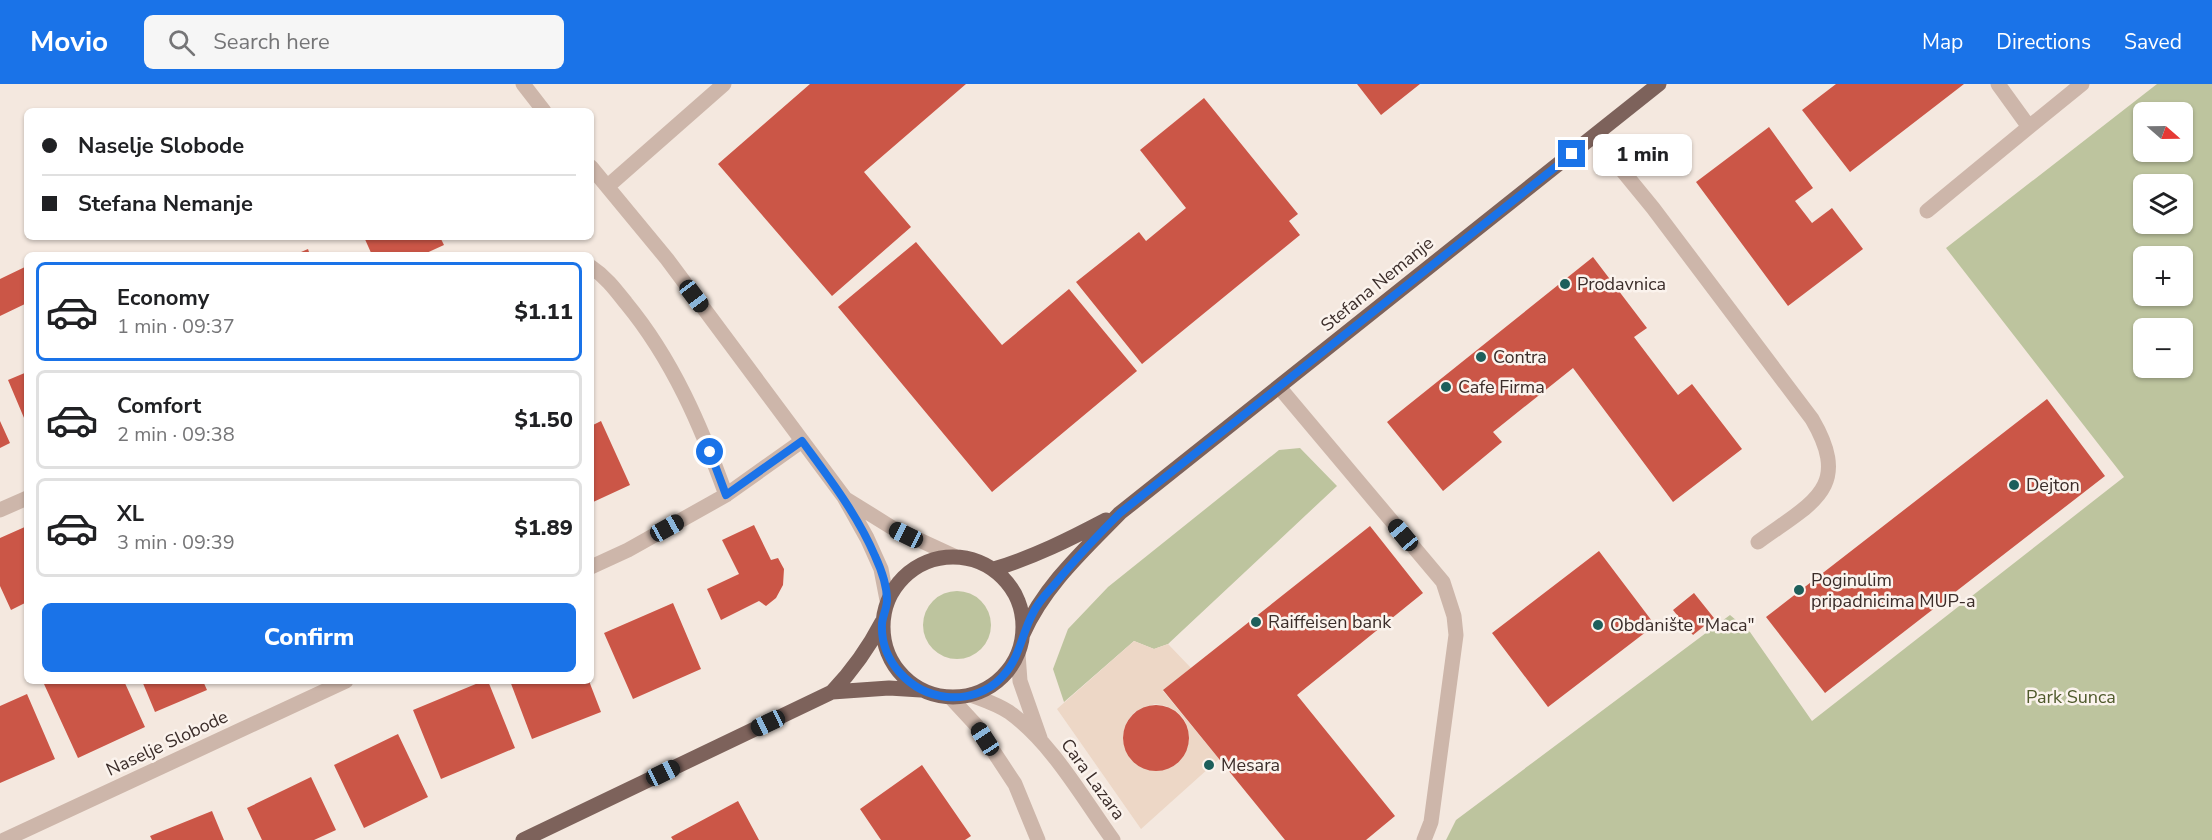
<!DOCTYPE html>
<meta charset="utf-8">
<style>
body{margin:0;font-family:"Nunito Sans",sans-serif;background:#f6f6f6;color:#202124;height:100vh;display:flex;flex-direction:column;font-size:22px;white-space:nowrap}
*{box-sizing:border-box;margin:0}
p{font-size:20px;color:#757577}
.icon{flex:none;width:33px;height:33px;fill:none;stroke:currentColor;stroke-width:2;stroke-linecap:round;stroke-linejoin:round}
.map{position:relative;flex:1;overflow:hidden}
.sheet{position:absolute;left:24px;top:168px;width:570px;height:432px;display:flex;flex-direction:column;background:#fff;border-radius:9px;box-shadow:0 2px 4px #0004}
.sheet>*{flex:none}
.hud{position:absolute;left:24px;top:24px;width:570px;height:132px;border-radius:9px;box-shadow:0 2px 4px #0004;display:grid;align-content:center;height:132px;padding:0 18px;background:#fff}
.needle{width:39px;rotate:110deg}
.controls{position:absolute;left:2133px;top:18px;display:grid;gap:12px}
.controls a{display:grid;place-items:center;width:60px;height:60px;border-radius:9px;background:#fff;box-shadow:0 2px 4px #0004;font-size:30px}
.end{position:absolute;width:27px;height:27px;margin:-14px;border:8px solid #1a73e8;background:#fff;box-shadow:0 0 0 3px #fff}
.from{border-radius:50%}
.bubble{position:absolute;height:42px;border-radius:9px;background:#fff;box-shadow:0 2px 4px #0004;font-size:20px;font-weight:800;line-height:42px;text-align:center}
.car{position:absolute;width:18px;height:36px;margin:-18px -9px;border-radius:8px;box-shadow:0 0 4px 2px #0007;background:linear-gradient(#222 24%,#8ab4d8 0 40%,#222 0 76%,#8ab4d8 0 86%,#222 0)}
.hud b{display:flex;align-items:center;gap:21px;height:57px;font-size:22px}
.hud b+b{border-top:2px solid #e0e0e0}
.hud i{width:15px;height:15px;background:#202124}
ul{padding:10px 0 0;list-style:none}
li{display:flex;align-items:center;gap:18px;height:99px;margin:0 12px 9px;padding:0 6px;border:3px solid #e0e0e0;border-radius:9px}
li div{flex:1}
li b{display:block;font-size:22px}
li em{font-style:normal;font-weight:800}
li.on{border-color:#1a73e8}
li>.icon{width:54px;height:54px;stroke-width:1.5}
.primary-button{display:flex;gap:12px;margin-top:auto;padding:12px 18px}
.primary-button a{flex:1;height:69px;border-radius:9px;background:#1a73e8;color:#fff;font-size:24px;font-weight:800;line-height:69px;text-align:center}
header{display:flex;align-items:center;gap:36px;box-sizing:border-box;height:84px;padding:0 30px;background:#1a73e8;color:#fff}
header strong{font-size:28px}
nav{display:flex;gap:33px;margin-inline-start:auto;font-size:21px}
.search{width:420px;height:54px;background:#f6f6f6;display:flex;align-items:center;gap:15px;box-sizing:border-box;padding:0 21px;border-radius:9px;color:#757577;font-size:22px}
.map>svg:first-child{display:block}
.green{fill:#bdc49e;fill-rule:evenodd}
.plaza{fill:#edd7c6;fill-rule:evenodd}
.building{fill:#cb5647}
.lines{fill:none;stroke-linecap:round;stroke-linejoin:round}
.minor{stroke:#cdb6aa;stroke-width:15}
.major{stroke:#7d625b;stroke-width:15}
.route{stroke:#1a73e8;stroke-width:8}
.poi-dot{fill:#1d5f5b;stroke:#fbf3ed;stroke-width:2}
.labels{text-anchor:middle;stroke-width:5;stroke-linejoin:round;paint-order:stroke}
.street-label{font-size:18px;fill:#3b2d2a;stroke:#fbf3ed}
.poi-label{font-size:18px;fill:#3b2d2a;stroke:#fbf3ed;text-anchor:start}
.park-label{font-size:18px;fill:#4f5a2c;stroke:#fbf3ed}
</style>
<header>
<strong>Movio</strong>
<div class="search"><svg class="icon" aria-label="search" viewBox="0 0 24 24"><circle cx="10" cy="10" r="6"/><path d="M15 15l6 6"/></svg>Search here</div>
<nav><a>Map</a><a>Directions</a><a>Saved</a></nav>
</header>
<div class="map">
<svg width="2212" height="756" viewBox="0 0 2212 756">
<rect width="100%" height="100%" fill="#f4e8df"/>
<path class="green" d="M2157,0H2212V756H1446L1456,736L1730,531L1750,548L1812,637L2124,393L1946,164ZM2144,28H2182V68H2144ZM2144,100H2182V140H2144ZM2144,172H2182V212H2144ZM2144,244H2182V284H2144Z
M1300,364L1337,402L1168,560L1154,565L1134,557L1064,618L1053,585L1068,545L1108,503L1279,366Z
M923 541a34 34 0 1 1 68 0a34 34 0 1 1-68 0Z"/>
<path class="plaza" d="M1134,557L1154,565L1168,560L1191,584L1163,607L1219,675L1141,745L1057,625ZM1155,620L1166,622L1176,627L1184,635L1188,645L1189,657L1186,667L1172,683L1161,686H1151L1141,683L1132,676L1126,667L1123,657L1124,646L1128,636L1135,628Z"/>
<path class="building" d="M810,0H966L864,88L911,143L832,212L718,80Z
M1357,0H1420L1381,31Z
M1836,0H1964L1850,88L1802,26Z
M1204,14L1298,130L1289,137L1300,151L1142,280L1076,198L1139,148L1146,157L1186,124L1140,66Z
M1769,43L1813,104L1795,117L1812,139L1832,124L1863,165L1788,222L1696,98Z
M364,153H440L444,161L422,171H372Z
M916,158L1002,261L1069,205L1137,287L992,408L838,223Z
M308,165L310,171H294Z
M1593,173L1647,244L1634,253L1678,311L1692,300L1742,365L1673,418L1573,284L1493,348L1502,358L1443,407L1387,338Z
M27,182V219L0,232V195Z
M27,288V341L8,296Z
M2047,315L2105,392L1825,609L1766,533Z
M0,337L10,359L0,364Z
M601,337L630,401L591,419V342Z
M754,441L771,476L778,474L784,485L783,501L776,514L766,522L759,517L721,536L707,505L739,490L722,456Z
M27,442V518L11,526L0,502V454Z
M1370,442L1423,509L1297,611L1395,732L1366,756H1285L1163,606Z
M1599,467L1655,541L1548,623L1492,549Z
M1694,509L1714,534L1693,551L1673,526Z
M673,519L701,585L633,615L604,549Z
M50,597H124L145,643L78,674L44,600Z
M142,597H203L207,606L155,628Z
M483,597H488L515,664L441,695L413,626Z
M510,597H589L601,628L532,655Z
M27,610L55,675L0,699V622Z
M1123 654a33 33 0 1 1 66 0a33 33 0 1 1-66 0Z
M398,650L428,713L364,744L334,681Z
M922,681L971,752L965,756H881L860,725Z
M311,693L336,746L314,756H262L247,724Z
M738,717L759,756H673L671,753Z
M212,727L224,756H152L150,752Z"/>
<g class="lines">
<path class="minor" d="M523,0L544,27
M1998,0L2029,43L2082,0
M1594,52L1653,124L1812,335C1853,405 1811,419 1758,458
M591,83L667,175L844,413L867,454L881,485L887,516
M608,102L724,0
M1927,127L2029,43
M591,183C606,193 615,205 626,219C673,276 701,342 726,411
M1279,303L1443,498L1454,532L1456,551L1431,738L1424,756
M846,415L891,443L954,472
M0,426L27,414
M591,483L628,466L726,411L802,357
M1018,570L1020,597L1040,654
M971,611C984,616 997,620 1009,628C1052,659 1082,713 1113,756
M951,614L976,641L1015,700L1038,756
M4,756L346,597"/>
<path class="major" d="M883 543a70 70 0 1 1 140 0a70 70 0 1 1-140 0Z
M994,485C1034,473 1070,455 1106,436
M1023,550C1044,502 1084,466 1120,429L1659,0
M832,608C853,586 868,565 882,538
M523,756L832,608L889,604L921,606"/>
</g>
<g class="lines">
<path class="route" d="M710,368L726,411L802,357C829,394 857,430 875,472C881,485 887,502 887,516C887,524 883,531 882,539C880,577 910,609 947,613C967,615 988,608 1001,594C1020,575 1021,551 1033,529C1038,518 1047,509 1055,500C1075,475 1097,452 1120,429L1572,70"/>
</g>
<g class="poi-dot">
<circle cx="1565" cy="200" r="6"/>
<circle cx="1481" cy="273" r="6"/>
<circle cx="1446" cy="303" r="6"/>
<circle cx="2014" cy="401" r="6"/>
<circle cx="1799" cy="506" r="6"/>
<circle cx="1256" cy="538" r="6"/>
<circle cx="1598" cy="541" r="6"/>
<circle cx="1209" cy="681" r="6"/>
</g>
<g class="labels">
<g class="street-label">
<text transform="translate(1377 200) rotate(-39)" y="6">Stefana Nemanje</text>
<text transform="translate(167 659) rotate(-25)" y="6">Naselje Slobode</text>
<text transform="translate(1093 695) rotate(54)" y="6">Cara Lazara</text>
</g>
<g class="poi-label">
<text x="1577" y="206">Prodavnica</text>
<text x="1493" y="279">Contra</text>
<text x="1458" y="309">Cafe Firma</text>
<text x="2026" y="407">Dejton</text>
<text x="1811" y="502">Poginulim<tspan x="1811" dy="21">pripadnicima MUP-a</tspan></text>
<text x="1268" y="544">Raiffeisen bank</text>
<text x="1610" y="547">Obdanište "Maca"</text>
<text x="1221" y="687">Mesara</text>
</g>
<g class="park-label">
<text x="2071" y="619">Park Sunca</text>
</g>
</g>
</svg>
<div class="controls">
<a><svg class="needle" viewBox="-14 -14 28 28"><path d="M0-13l5 13h-10z" fill="#e53935"/><path d="M0 13l5-13h-10z" fill="#757577"/></svg></a>
<a><svg class="icon" aria-label="layers" viewBox="0 0 24 24"><path d="M12 4l9 5-9 5-9-5zM3 14l9 5 9-5"/></svg></a>
<a>+</a>
<a>−</a>
</div>
<i class="end from" style="left:710px;top:368px"></i>
<i class="end" style="left:1572px;top:70px"></i>
<div class="bubble" style="left:1593px;top:50px;width:99px">1 min</div>
<i class="car" style="left:694px;top:212px;rotate:143deg"></i>
<i class="car" style="left:667px;top:444px;rotate:61deg"></i>
<i class="car" style="left:906px;top:451px;rotate:296deg"></i>
<i class="car" style="left:1403px;top:451px;rotate:320deg"></i>
<i class="car" style="left:768px;top:639px;rotate:245deg"></i>
<i class="car" style="left:985px;top:655px;rotate:327deg"></i>
<i class="car" style="left:663px;top:689px;rotate:64deg"></i>
<div class="hud">
<b><i class="from"></i>Naselje Slobode</b>
<b><i></i>Stefana Nemanje</b>
</div>
<section class="sheet">
<ul>
<li class="on"><svg class="icon" aria-label="car" viewBox="0 0 24 24"><path d="M5 17H2v-5l4-1 3-4h7l3 4 3 1v5h-3M9 17h6M6 11h13"/><circle cx="7" cy="17" r="2"/><circle cx="17" cy="17" r="2"/></svg><div><b>Economy</b><p>1 min · 09:37</p></div><em>$1.11</em></li>
<li><svg class="icon" aria-label="car" viewBox="0 0 24 24"><path d="M5 17H2v-5l4-1 3-4h7l3 4 3 1v5h-3M9 17h6M6 11h13"/><circle cx="7" cy="17" r="2"/><circle cx="17" cy="17" r="2"/></svg><div><b>Comfort</b><p>2 min · 09:38</p></div><em>$1.50</em></li>
<li><svg class="icon" aria-label="car" viewBox="0 0 24 24"><path d="M5 17H2v-5l4-1 3-4h7l3 4 3 1v5h-3M9 17h6M6 11h13"/><circle cx="7" cy="17" r="2"/><circle cx="17" cy="17" r="2"/></svg><div><b>XL</b><p>3 min · 09:39</p></div><em>$1.89</em></li>
</ul>
<div class="primary-button"><a>Confirm</a></div>
</section>
</div>
